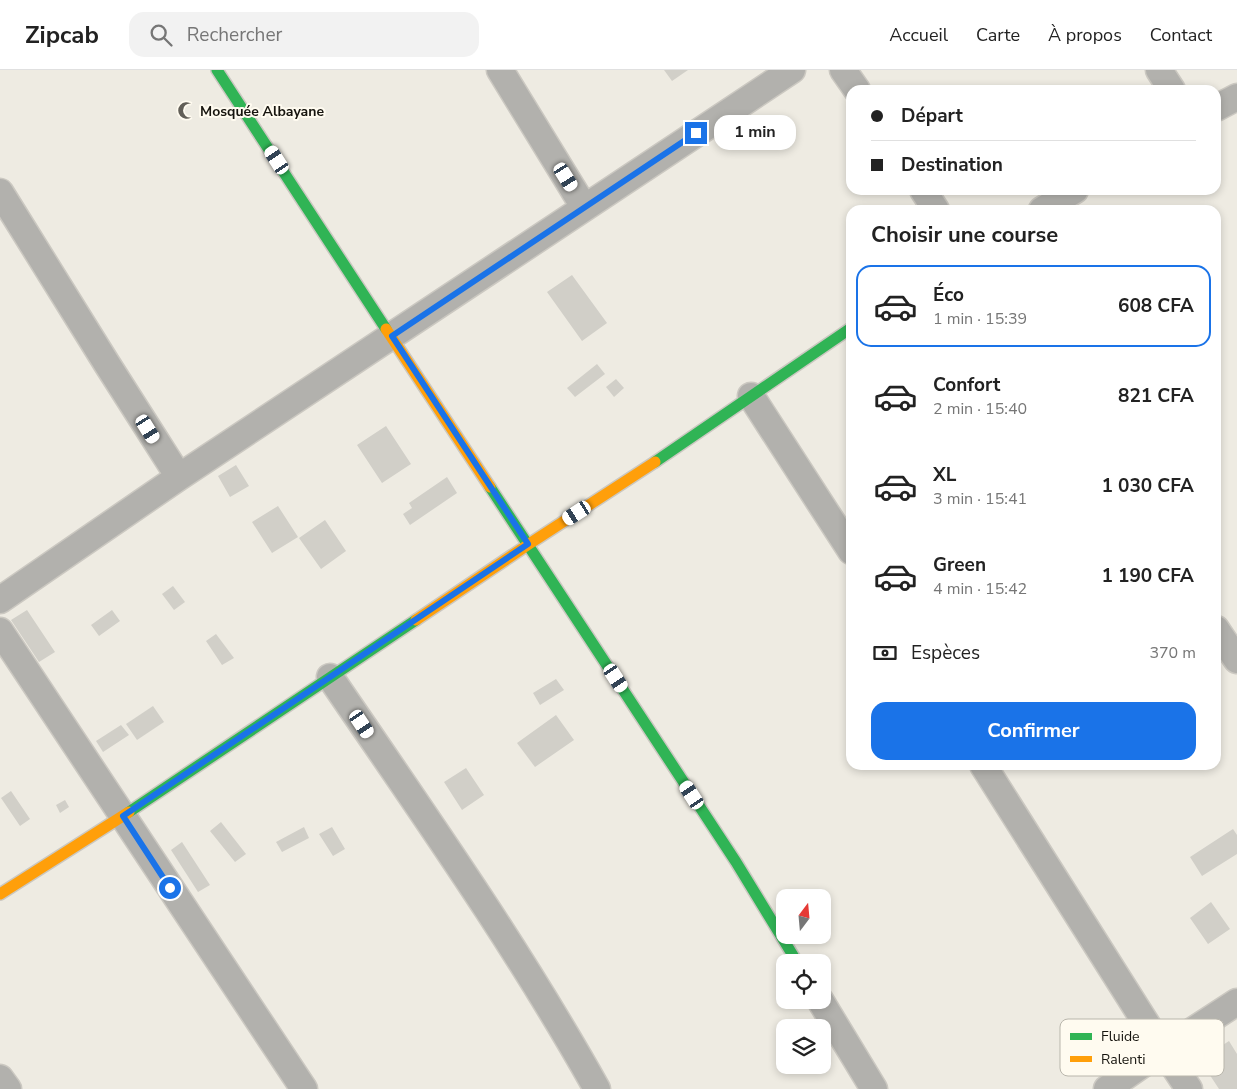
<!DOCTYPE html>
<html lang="fr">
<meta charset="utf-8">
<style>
body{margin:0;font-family:"Nunito Sans",sans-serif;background:#f2f2f2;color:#222;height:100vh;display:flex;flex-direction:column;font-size:19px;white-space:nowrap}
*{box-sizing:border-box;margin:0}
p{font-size:16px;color:#767676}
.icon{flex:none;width:28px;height:28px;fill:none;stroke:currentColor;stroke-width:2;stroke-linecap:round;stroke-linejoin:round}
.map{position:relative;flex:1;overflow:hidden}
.drawer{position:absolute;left:846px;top:135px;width:375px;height:565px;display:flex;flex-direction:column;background:#fff;border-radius:15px;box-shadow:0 2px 8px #0003}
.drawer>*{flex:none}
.top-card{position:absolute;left:846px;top:15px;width:375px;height:110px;border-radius:15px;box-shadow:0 2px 8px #0003;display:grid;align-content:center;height:110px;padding:0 25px;background:#fff}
.needle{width:32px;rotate:16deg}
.controls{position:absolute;left:776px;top:819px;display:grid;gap:10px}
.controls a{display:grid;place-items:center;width:55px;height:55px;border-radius:10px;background:#fff;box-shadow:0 2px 8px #0003;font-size:25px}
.end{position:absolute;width:22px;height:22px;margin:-11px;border:6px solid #1a73e8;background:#fff;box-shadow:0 0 0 2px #fff}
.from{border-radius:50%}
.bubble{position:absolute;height:35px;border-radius:15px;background:#fff;box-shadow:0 2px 8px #0003;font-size:16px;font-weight:700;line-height:35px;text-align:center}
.car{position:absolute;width:15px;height:30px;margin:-15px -8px;border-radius:6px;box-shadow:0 0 4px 1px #0007;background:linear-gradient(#fff 24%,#345 0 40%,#fff 0 76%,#345 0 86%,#fff 0)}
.top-card b{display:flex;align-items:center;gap:18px;height:48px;font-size:19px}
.top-card b+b{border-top:1px solid #e0e0e0}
.top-card i{width:12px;height:12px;background:#222}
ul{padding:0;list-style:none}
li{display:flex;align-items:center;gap:15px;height:82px;margin:0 10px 8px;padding:0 15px;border:2px solid transparent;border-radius:15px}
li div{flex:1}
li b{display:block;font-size:19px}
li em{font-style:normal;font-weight:700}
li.on{border-color:#1a73e8}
li>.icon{width:45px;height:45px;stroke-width:1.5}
h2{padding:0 25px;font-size:22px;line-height:60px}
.pay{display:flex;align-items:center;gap:12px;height:55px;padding:0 25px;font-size:19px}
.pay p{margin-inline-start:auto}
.primary-button{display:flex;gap:10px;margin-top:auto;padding:10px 25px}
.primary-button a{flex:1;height:58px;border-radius:15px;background:#1a73e8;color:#fff;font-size:20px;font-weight:700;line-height:58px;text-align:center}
header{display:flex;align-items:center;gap:30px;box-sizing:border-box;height:70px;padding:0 25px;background:#fff;border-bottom:1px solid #e0e0e0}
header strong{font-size:24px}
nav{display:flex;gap:28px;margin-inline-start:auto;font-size:18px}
.search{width:350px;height:45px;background:#f2f2f2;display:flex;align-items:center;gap:12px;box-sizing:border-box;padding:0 18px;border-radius:15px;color:#767676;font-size:19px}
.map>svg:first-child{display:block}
.building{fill:#d1cfc8}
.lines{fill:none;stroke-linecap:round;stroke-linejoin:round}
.street-casing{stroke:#cbc8c1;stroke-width:29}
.fast-casing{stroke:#cbc8c1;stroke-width:14}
.slow-casing{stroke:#cbc8c1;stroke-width:14}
.street{stroke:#b2b1ad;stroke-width:26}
.fast{stroke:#30b455;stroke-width:11}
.slow{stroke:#ff9f0a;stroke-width:11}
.route{stroke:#1a73e8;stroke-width:6}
.labels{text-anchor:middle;stroke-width:4;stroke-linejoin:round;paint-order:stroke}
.poi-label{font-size:14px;font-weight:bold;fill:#16140e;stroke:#fffbf0;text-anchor:start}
.key{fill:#fffbf0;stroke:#b9b6ac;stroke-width:1}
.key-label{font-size:14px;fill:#16140e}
</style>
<header>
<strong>Zipcab</strong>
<div class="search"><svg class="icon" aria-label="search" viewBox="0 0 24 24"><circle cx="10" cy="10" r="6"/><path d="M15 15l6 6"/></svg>Rechercher</div>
<nav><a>Accueil</a><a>Carte</a><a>À propos</a><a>Contact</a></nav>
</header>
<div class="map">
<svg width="1237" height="1019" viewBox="0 0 1237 1019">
<rect width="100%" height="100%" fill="#eeebe2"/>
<path class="building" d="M664,0H688L672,11Z
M572,205L607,253L582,271L547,222Z
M597,294L605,304L575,327L567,318Z
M616,309L624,318L614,327L606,317Z
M386,356L411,394L382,413L357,375Z
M236,395L249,416L230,427L218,406Z
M447,407L457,423L410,455L403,444L412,438L409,433Z
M278,436L298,467L272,483L252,452Z
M325,450L346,481L321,499L299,468Z
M173,516L185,532L174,540L162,524Z
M27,540L55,582L39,592L11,550Z
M112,540L120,551L99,566L91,555Z
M216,564L234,588L222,595L206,571Z
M556,609L564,620L540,635L533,623Z
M153,636L164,652L137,670L126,654Z
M556,645L574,670L535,697L517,673Z
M121,655L129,665L103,682L96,671Z
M466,698L484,725L462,740L444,712Z
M11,721L30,749L20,756L1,728Z
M65,730L69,737L60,743L56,735Z
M221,752L246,784L235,792L210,761Z
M304,757L309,768L282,782L276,772Z
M332,757L345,779L333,786L319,764Z
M1233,759L1237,765V784L1202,806L1190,787Z
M182,772L210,815L198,822L171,780Z
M1211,832L1230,859L1208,874L1190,848Z
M1229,971L1237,984V1019H1219L1200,990Z"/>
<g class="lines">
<defs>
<path id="street" d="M500,0L584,137
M843,0L857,20
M1159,0L1172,20
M1216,38L1237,27
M923,120L936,140
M0,122L107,294L179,407
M1042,140L1075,120
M751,326L851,481
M0,530L179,407L792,0
M1216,559L1237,590
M0,561L304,1019
M330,607C422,742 517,876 597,1019
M983,695L1163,980L1189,1019
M820,930L874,1019
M0,1008L8,1019
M1107,1019L1163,980L1237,932"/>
<path id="fast" d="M217,0L386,259
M655,392L851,258
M490,417L736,792L797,892
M129,742L416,550"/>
<path id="slow" d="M386,259L490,417
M416,550L529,474L655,392
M0,824L129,742"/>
</defs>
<use href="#street" class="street-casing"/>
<use href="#fast" class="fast-casing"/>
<use href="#slow" class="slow-casing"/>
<use href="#street" class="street"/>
<use href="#fast" class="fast"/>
<use href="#slow" class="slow"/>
</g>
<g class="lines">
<path class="route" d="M170,818L123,746L528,474L392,266L696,63"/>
</g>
<defs>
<symbol id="mosque-bare" viewBox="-9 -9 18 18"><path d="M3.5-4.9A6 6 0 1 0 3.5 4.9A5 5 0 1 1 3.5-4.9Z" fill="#625f58" stroke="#fffbf0" stroke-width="2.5" paint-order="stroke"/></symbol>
</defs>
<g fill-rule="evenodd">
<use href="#mosque-bare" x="174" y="28" width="25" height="25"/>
</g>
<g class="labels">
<g class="poi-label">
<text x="200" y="46">Mosquée Albayane</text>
</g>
</g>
<rect x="1060" y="949" width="164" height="57" rx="8" class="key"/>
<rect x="1070" y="963" width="22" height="7" fill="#30b455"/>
<rect x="1070" y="986" width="22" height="6" fill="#ff9f0a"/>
<g class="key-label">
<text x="1101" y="971">Fluide</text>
<text x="1101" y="994">Ralenti</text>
</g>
</svg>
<div class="controls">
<a><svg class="needle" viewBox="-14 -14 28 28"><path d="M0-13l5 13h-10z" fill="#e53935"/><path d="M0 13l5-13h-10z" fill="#767676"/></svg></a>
<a><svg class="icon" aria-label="locate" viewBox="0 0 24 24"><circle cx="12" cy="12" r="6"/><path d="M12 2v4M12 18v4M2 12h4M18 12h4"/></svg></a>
<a><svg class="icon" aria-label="layers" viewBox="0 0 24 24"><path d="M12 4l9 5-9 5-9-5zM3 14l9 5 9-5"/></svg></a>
</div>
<i class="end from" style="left:170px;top:818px"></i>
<i class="end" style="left:696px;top:63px"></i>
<div class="bubble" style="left:714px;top:45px;width:82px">1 min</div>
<i class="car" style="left:277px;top:90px;rotate:327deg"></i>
<i class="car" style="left:566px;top:107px;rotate:148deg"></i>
<i class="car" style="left:148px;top:359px;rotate:148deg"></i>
<i class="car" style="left:577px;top:443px;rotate:237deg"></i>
<i class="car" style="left:616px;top:608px;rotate:147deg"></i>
<i class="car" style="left:362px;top:654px;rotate:146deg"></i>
<i class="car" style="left:692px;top:725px;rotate:327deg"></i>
<div class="top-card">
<b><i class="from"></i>Départ</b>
<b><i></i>Destination</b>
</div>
<section class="drawer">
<h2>Choisir une course</h2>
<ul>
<li class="on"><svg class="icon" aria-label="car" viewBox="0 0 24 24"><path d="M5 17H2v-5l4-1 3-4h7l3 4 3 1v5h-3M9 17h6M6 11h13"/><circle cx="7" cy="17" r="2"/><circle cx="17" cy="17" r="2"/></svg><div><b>Éco</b><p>1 min · 15:39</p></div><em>608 CFA</em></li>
<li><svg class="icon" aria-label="car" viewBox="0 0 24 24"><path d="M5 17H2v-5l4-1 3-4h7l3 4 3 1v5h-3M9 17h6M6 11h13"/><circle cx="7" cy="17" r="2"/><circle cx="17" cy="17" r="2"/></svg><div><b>Confort</b><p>2 min · 15:40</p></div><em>821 CFA</em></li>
<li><svg class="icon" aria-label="car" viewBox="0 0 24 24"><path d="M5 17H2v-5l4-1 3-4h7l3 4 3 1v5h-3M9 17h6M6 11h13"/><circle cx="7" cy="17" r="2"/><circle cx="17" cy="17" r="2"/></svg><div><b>XL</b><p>3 min · 15:41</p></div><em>1 030 CFA</em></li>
<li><svg class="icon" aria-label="car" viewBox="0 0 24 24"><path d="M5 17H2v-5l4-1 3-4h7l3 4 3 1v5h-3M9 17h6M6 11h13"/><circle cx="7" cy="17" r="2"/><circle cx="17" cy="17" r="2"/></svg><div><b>Green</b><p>4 min · 15:42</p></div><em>1 190 CFA</em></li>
</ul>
<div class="pay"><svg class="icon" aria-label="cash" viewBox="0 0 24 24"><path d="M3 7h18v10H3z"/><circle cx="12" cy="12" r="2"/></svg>Espèces<p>370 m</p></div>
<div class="primary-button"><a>Confirmer</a></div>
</section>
</div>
